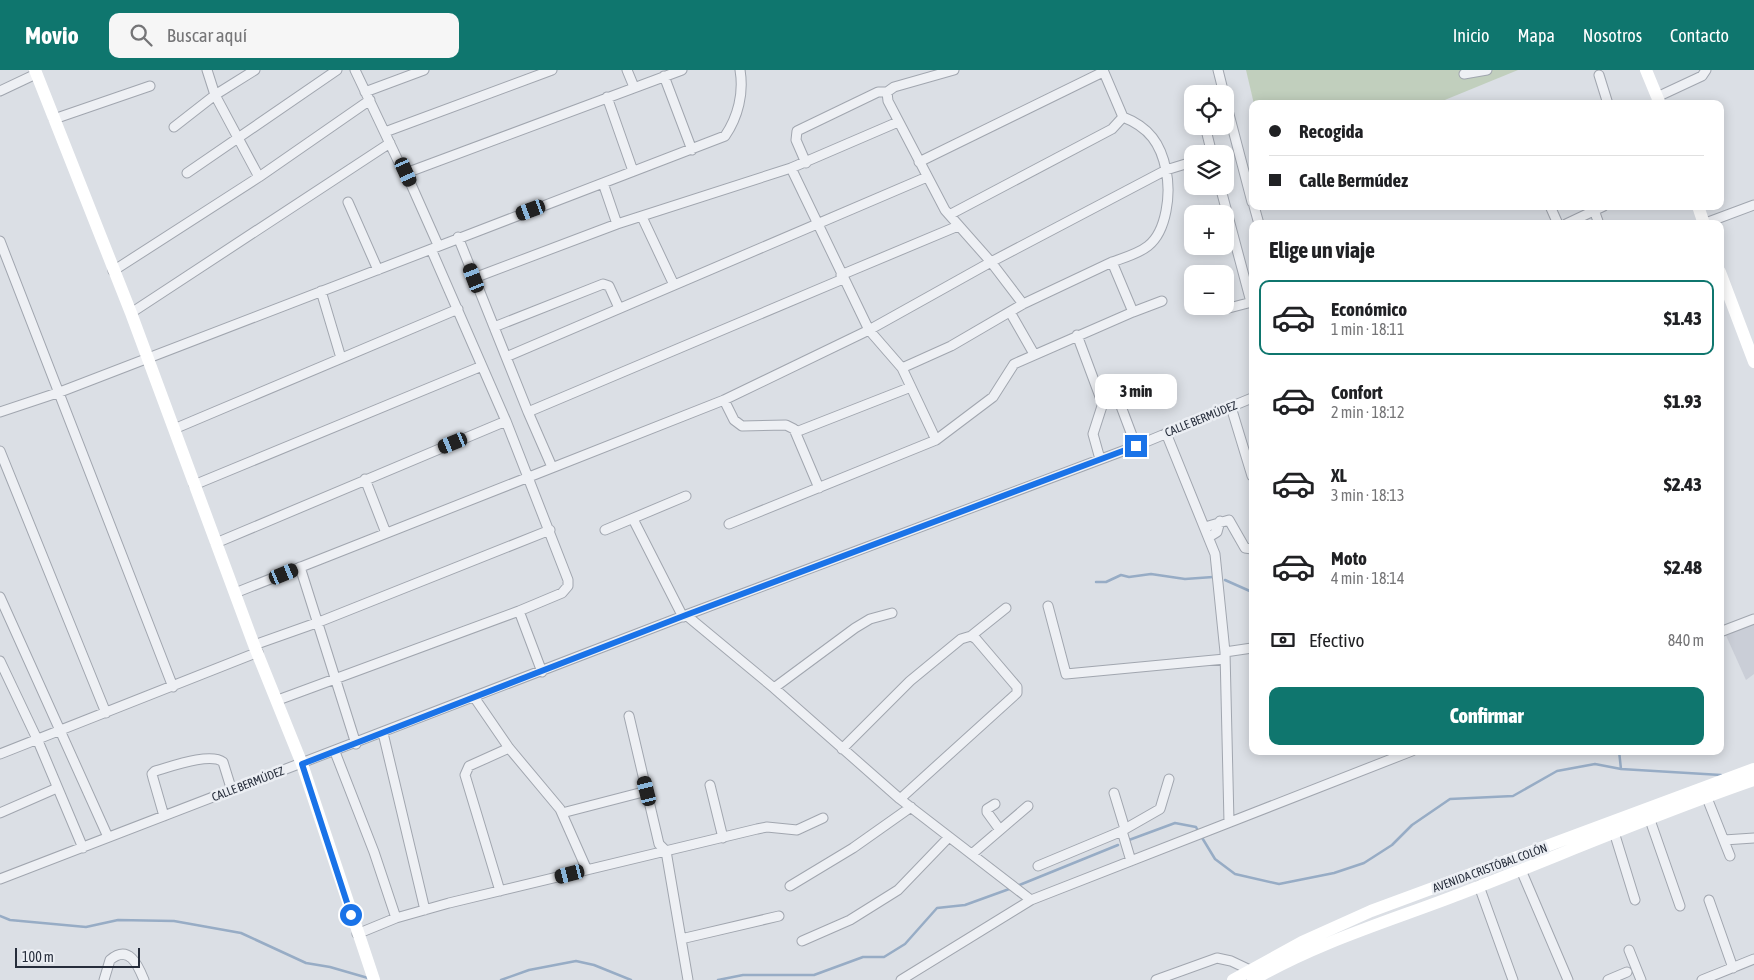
<!DOCTYPE html>
<html lang="es">
<meta charset="utf-8">
<style>
body{margin:0;font-family:"Asap Condensed",sans-serif;background:#f6f6f6;color:#202124;height:100vh;display:flex;flex-direction:column;font-size:19px;white-space:nowrap}
*{box-sizing:border-box;margin:0}
p{font-size:16px;color:#757577}
.icon{flex:none;width:28px;height:28px;fill:none;stroke:currentColor;stroke-width:2;stroke-linecap:round;stroke-linejoin:round}
.map{position:relative;flex:1;overflow:hidden}
.panel{position:absolute;left:1249px;top:150px;width:475px;height:535px;display:flex;flex-direction:column;background:#fff;border-radius:10px;box-shadow:0 2px 12px #0003}
.panel>*{flex:none}
.banner{position:absolute;left:1249px;top:30px;width:475px;height:110px;border-radius:10px;box-shadow:0 2px 12px #0003;display:grid;align-content:center;height:110px;padding:0 20px;background:#fff}
.fabs{position:absolute;left:1184px;top:15px;display:grid;gap:10px}
.fabs a{display:grid;place-items:center;width:50px;height:50px;border-radius:10px;background:#fff;box-shadow:0 2px 12px #0003;font-size:25px}
.scale{position:absolute;left:15px;bottom:12px;width:125px;box-sizing:border-box;padding-left:5px;border:2px solid #262d3b;border-top:0;font-size:14px;line-height:18px;white-space:nowrap;color:#262d3b;-webkit-text-stroke:4px #ebeef3;paint-order:stroke}
.end{position:absolute;width:22px;height:22px;margin:-11px;border:6px solid #1a73e8;background:#fff;box-shadow:0 0 0 2px #fff}
.from{border-radius:50%}
.bubble{position:absolute;height:35px;border-radius:10px;background:#fff;box-shadow:0 2px 12px #0003;font-size:16px;font-weight:800;line-height:35px;text-align:center}
.car{position:absolute;width:15px;height:30px;margin:-15px -8px;border-radius:6px;box-shadow:0 0 4px 1px #0007;background:linear-gradient(#222 24%,#8ab4d8 0 40%,#222 0 76%,#8ab4d8 0 86%,#222 0)}
.banner b{display:flex;align-items:center;gap:18px;height:48px;font-size:19px}
.banner b+b{border-top:1px solid #e0e0e0}
.banner i{width:12px;height:12px;background:#202124}
ul{padding:0;list-style:none}
li{display:flex;align-items:center;gap:15px;height:75px;margin:0 10px 8px;padding:0 10px;border:2px solid transparent;border-radius:10px}
li div{flex:1}
li b{display:block;font-size:19px}
li em{font-style:normal;font-weight:800}
li.selected{border-color:#0f766e}
li>.icon{width:45px;height:45px;stroke-width:1.5}
h2{padding:0 20px;font-size:22px;line-height:60px}
.pay{display:flex;align-items:center;gap:12px;height:55px;padding:0 20px;font-size:19px}
.pay p{margin-inline-start:auto}
.cta{display:flex;gap:10px;margin-top:auto;padding:10px 20px}
.cta a{flex:1;height:58px;border-radius:10px;background:#0f766e;color:#fff;font-size:20px;font-weight:800;line-height:58px;text-align:center}
header{display:flex;align-items:center;gap:30px;box-sizing:border-box;height:70px;padding:0 25px;background:#0f766e;color:#fff}
header strong{font-size:24px}
nav{display:flex;gap:28px;margin-inline-start:auto;font-size:18px}
.search{width:350px;height:45px;background:#f6f6f6;display:flex;align-items:center;gap:12px;box-sizing:border-box;padding:0 18px;border-radius:10px;color:#757577;font-size:19px}
.map>svg:first-child{display:block}
.built{fill:#caced7}
.pitch{fill:#c1cfbd}
.lines{fill:none;stroke-linecap:round;stroke-linejoin:round}
.stream{stroke:#97acc5;stroke-width:2.5}
.street-casing{stroke:#a1a6af;stroke-width:11}
.street{stroke:#eef0f4;stroke-width:9}
.secondary{stroke:#fff;stroke-width:12}
.route{stroke:#1a73e8;stroke-width:6}
.labels{text-anchor:middle;stroke-width:5;stroke-linejoin:round;paint-order:stroke}
.street-label{font-size:12px;fill:#262d3b;stroke:#ebeef3}
</style>
<header>
<strong>Movio</strong>
<div class="search"><svg class="icon" aria-label="search" viewBox="0 0 24 24"><circle cx="10" cy="10" r="6"/><path d="M15 15l6 6"/></svg>Buscar aquí</div>
<nav><a>Inicio</a><a>Mapa</a><a>Nosotros</a><a>Contacto</a></nav>
</header>
<div class="map">
<svg width="1754" height="910" viewBox="0 0 1754 910">
<rect width="100%" height="100%" fill="#dbdfe5"/>
<path class="built" d="M1754,549V604L1746,610L1724,561Z"/>
<path class="pitch" d="M1246,0H1518L1435,34H1254Z"/>
<g class="lines">
<path class="stream" d="M1225,510L1252,522
M1096,512H1106L1121,505L1129,507L1151,504L1185,509L1213,507
M1619,681L1621,699
M1201,766L1215,789L1235,804L1279,814L1334,803L1364,793L1392,775L1412,755L1450,729L1513,726L1557,701L1595,694L1621,699L1721,705
M1129,770L1175,753L1196,757L1198,761
M1017,816L1118,775
M0,846L10,850L86,857L118,850L174,851L241,863L306,893L330,897L368,908
M501,910L529,900L576,891L594,895L631,910
M718,910L743,905H814L863,887H884L905,874L937,838L965,835L1012,818"/>
<defs>
<path id="street" d="M207,0L215,25L259,107
M355,0L402,99L406,103L438,175
M627,0L634,17
M954,0L894,17L887,22L888,31L945,140L991,192L1023,234
M1218,0L1224,24
M1464,4L1487,0
M1599,5L1608,34
M664,6L692,80
M0,21L36,4
M365,22L424,0
M607,27L633,101
M1657,27L1702,6L1706,0
M1225,29L1252,132
M54,49L150,16
M1205,56L1212,84
M174,57L215,25L255,0
M385,62L552,0
M919,92L1103,2
M806,93L796,70L797,61L878,22H887
M791,98L869,260L902,298L936,370
M187,103L337,0
M406,103L682,0
M603,113L617,154
M1220,116L1251,232
M348,132L378,200
M1254,136L1259,154
M1550,136L1558,154
M1594,140L1599,154
M951,144L1112,59L1123,47
M642,147L674,215
M1566,154L1604,136
M1703,154L1754,135
M458,167L528,342L552,397
M0,171L173,617
M113,201L259,107L370,30
M841,205L958,156
M474,208L617,154L791,98L898,52
M321,221L341,288
M1229,238L1252,232
M1010,242L1034,284
M1133,242L1162,231
M131,243L390,73
M494,257L603,214L609,216L619,238
M1077,265L1102,332L1119,331L1136,376
M506,287L927,107
M902,298L951,276L1023,234L1112,192
M724,330L734,350L742,356L786,355L794,359L819,418
M1231,337L1252,406
M0,342L60,322L725,66C738,47 744,23 740,0
M528,342L843,209
M174,359L458,239
M796,362L911,317
M1166,363L1215,484L1225,582L1229,752
M0,381L106,643
M1100,389L1093,364L1103,333
M365,409L386,463
M194,415L482,296
M633,449L683,547
M729,454L936,370L993,327L1014,294L1133,242L1112,192C1123,188 1138,184 1148,176C1167,161 1171,123 1166,100L1192,92
M1205,457L1229,450L1245,478L1252,479
M605,460L686,426
M1209,467L1217,462L1220,451
M216,473L506,351
M300,497L356,674
M235,523L724,330L869,260L991,192L1166,100C1161,74 1149,57 1123,47L1103,0
M0,527L108,767
M1048,536L1066,604L1225,589
M519,541L542,602
M686,545L774,618L900,729L1031,830
M1720,562L1754,549
M971,566L1006,538
M254,575L319,552L550,460
M1225,582L1252,578
M0,591L38,671L83,778
M774,618L855,558L870,549L892,543
M474,627L509,678L560,739L587,800
M278,630L519,541L562,523L568,516V510L506,351L431,179
M629,646L659,774L666,781L688,910
M383,663L425,840
M842,679L910,611L961,569L971,566L976,569L1017,617V623L900,729
M335,682L374,782L396,848
M0,684L258,582
M710,715L723,768
M1114,723L1125,759L1122,761
M1707,728L1730,786
M995,734L987,739V742L1000,760
M0,743L57,718
M562,743L647,721
M164,746L153,708L152,704L155,701C170,697 210,682 223,692L232,721
M1650,750L1680,836
M1125,759L1160,739L1169,709
M1614,762L1635,830
M1724,770L1754,768
M972,784L1028,736
M1038,796L1122,761L1131,791
M1521,800L1568,910
M0,809L686,545L1136,376L1252,328
M790,816L853,778L911,737
M1479,816L1513,910
M500,821L465,705L469,696L509,678
M1709,830L1733,898
M357,864L396,848L449,833L757,759L767,757L797,760L823,748
M681,869L779,846
M802,871L850,850L898,820L949,767
M1629,880L1641,910
M104,910L110,890C129,874 138,895 144,910
M901,910L1031,830L1412,681
M1156,910L1217,888L1231,891L1250,900
M1608,910L1627,902
M1702,910L1754,889"/>
</defs>
<use href="#street" class="street-casing"/>
<use href="#street" class="street"/>
<path class="secondary" d="M35,0L131,243L254,575L302,694L374,910
M1646,0L1660,34
M1698,136L1704,154
M1720,202L1754,292
M1233,910L1302,872L1371,841L1754,699
M1253,910C1318,872 1390,851 1460,824C1558,786 1655,744 1754,710"/>
</g>
<g class="lines">
<path class="route" d="M351,845L302,694L686,545L1136,376"/>
</g>
<g class="labels">
<g class="street-label">
<text transform="translate(1201 349) rotate(-22)" y="4">CALLE BERMÚDEZ</text>
<text transform="translate(248 714) rotate(-21)" y="4">CALLE BERMÚDEZ</text>
<text transform="translate(1490 798) rotate(-20)" y="4">AVENIDA CRISTÓBAL COLÓN</text>
</g>
</g>
</svg>
<div class="fabs">
<a><svg class="icon" aria-label="locate" viewBox="0 0 24 24"><circle cx="12" cy="12" r="6"/><path d="M12 2v4M12 18v4M2 12h4M18 12h4"/></svg></a>
<a><svg class="icon" aria-label="layers" viewBox="0 0 24 24"><path d="M12 4l9 5-9 5-9-5zM3 14l9 5 9-5"/></svg></a>
<a>+</a>
<a>−</a>
</div>
<div class="scale">100 m</div>
<i class="end from" style="left:351px;top:845px"></i>
<i class="end" style="left:1136px;top:376px"></i>
<div class="bubble" style="left:1095px;top:304px;width:82px">3 min</div>
<i class="car" style="left:406px;top:102px;rotate:156deg"></i>
<i class="car" style="left:531px;top:140px;rotate:250deg"></i>
<i class="car" style="left:474px;top:208px;rotate:339deg"></i>
<i class="car" style="left:453px;top:373px;rotate:248deg"></i>
<i class="car" style="left:284px;top:504px;rotate:68deg"></i>
<i class="car" style="left:647px;top:721px;rotate:346deg"></i>
<i class="car" style="left:570px;top:804px;rotate:256deg"></i>
<div class="banner">
<b><i class="from"></i>Recogida</b>
<b><i></i>Calle Bermúdez</b>
</div>
<section class="panel">
<h2>Elige un viaje</h2>
<ul>
<li class="selected"><svg class="icon" aria-label="car" viewBox="0 0 24 24"><path d="M5 17H2v-5l4-1 3-4h7l3 4 3 1v5h-3M9 17h6M6 11h13"/><circle cx="7" cy="17" r="2"/><circle cx="17" cy="17" r="2"/></svg><div><b>Económico</b><p>1 min · 18:11</p></div><em>$1.43</em></li>
<li><svg class="icon" aria-label="car" viewBox="0 0 24 24"><path d="M5 17H2v-5l4-1 3-4h7l3 4 3 1v5h-3M9 17h6M6 11h13"/><circle cx="7" cy="17" r="2"/><circle cx="17" cy="17" r="2"/></svg><div><b>Confort</b><p>2 min · 18:12</p></div><em>$1.93</em></li>
<li><svg class="icon" aria-label="car" viewBox="0 0 24 24"><path d="M5 17H2v-5l4-1 3-4h7l3 4 3 1v5h-3M9 17h6M6 11h13"/><circle cx="7" cy="17" r="2"/><circle cx="17" cy="17" r="2"/></svg><div><b>XL</b><p>3 min · 18:13</p></div><em>$2.43</em></li>
<li><svg class="icon" aria-label="car" viewBox="0 0 24 24"><path d="M5 17H2v-5l4-1 3-4h7l3 4 3 1v5h-3M9 17h6M6 11h13"/><circle cx="7" cy="17" r="2"/><circle cx="17" cy="17" r="2"/></svg><div><b>Moto</b><p>4 min · 18:14</p></div><em>$2.48</em></li>
</ul>
<div class="pay"><svg class="icon" aria-label="cash" viewBox="0 0 24 24"><path d="M3 7h18v10H3z"/><circle cx="12" cy="12" r="2"/></svg>Efectivo<p>840 m</p></div>
<div class="cta"><a>Confirmar</a></div>
</section>
</div>
